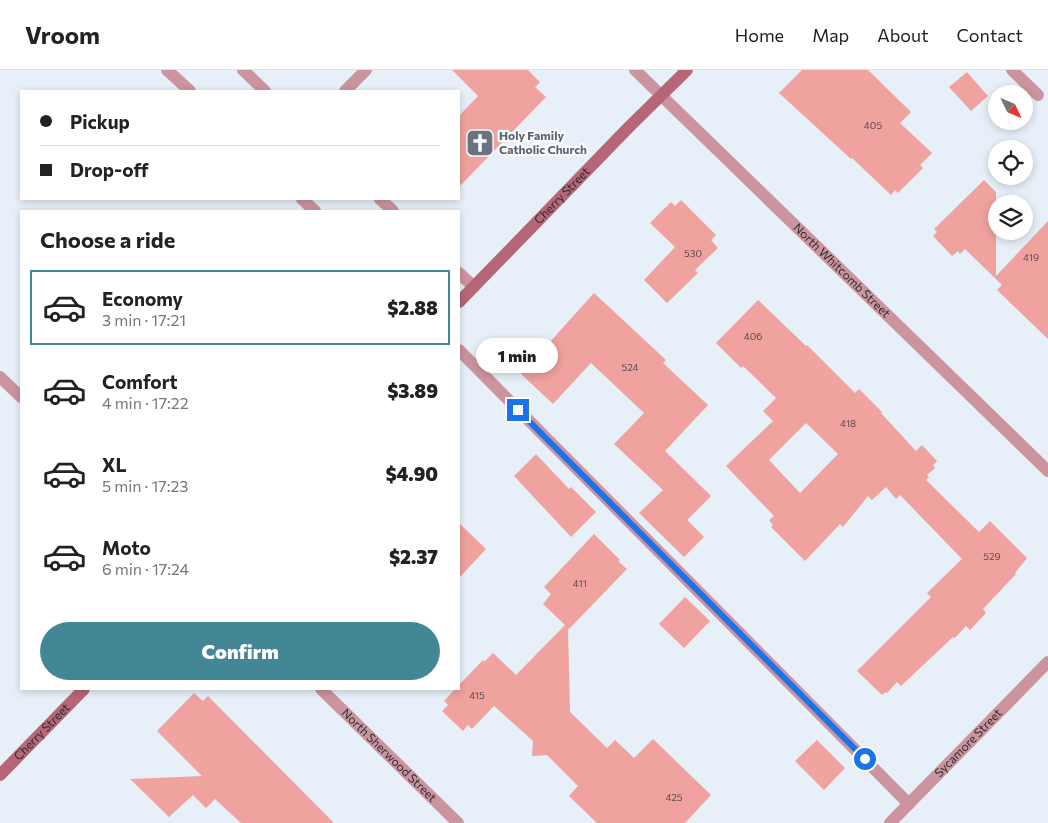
<!DOCTYPE html>
<meta charset="utf-8">
<style>
body{margin:0;font-family:Commissioner,sans-serif;background:#f6f6f6;color:#222;height:100vh;display:flex;flex-direction:column;font-size:19px;white-space:nowrap}
*{box-sizing:border-box;margin:0}
p{font-size:16px;color:#767676}
.icon{flex:none;width:28px;height:28px;fill:none;stroke:currentColor;stroke-width:2;stroke-linecap:round;stroke-linejoin:round}
.map{position:relative;flex:1;overflow:hidden}
.drawer{position:absolute;left:20px;top:140px;width:440px;height:480px;display:flex;flex-direction:column;background:#fff;border-radius:0px;box-shadow:0 2px 8px #0003}
.drawer>*{flex:none}
.banner{position:absolute;left:20px;top:20px;width:440px;height:110px;border-radius:0px;box-shadow:0 2px 8px #0003;display:grid;align-content:center;height:110px;padding:0 20px;background:#fff}
.needle{width:32px;rotate:134deg}
.fabs{position:absolute;left:988px;top:15px;display:grid;gap:10px}
.fabs a{display:grid;place-items:center;width:45px;height:45px;border-radius:50%;background:#fff;box-shadow:0 2px 8px #0003;font-size:25px}
.end{position:absolute;width:22px;height:22px;margin:-11px;border:6px solid #1a73e8;background:#fff;box-shadow:0 0 0 2px #fff}
.from{border-radius:50%}
.bubble{position:absolute;height:35px;border-radius:18px;background:#fff;box-shadow:0 2px 8px #0003;font-size:16px;font-weight:800;line-height:35px;text-align:center}
.banner b{display:flex;align-items:center;gap:18px;height:48px;font-size:19px}
.banner b+b{border-top:1px solid #e0e0e0}
.banner i{width:12px;height:12px;background:#222}
ul{padding:0;list-style:none}
li{display:flex;align-items:center;gap:15px;height:75px;margin:0 10px 8px;padding:0 10px;border:2px solid transparent;border-radius:0px}
li div{flex:1}
li b{display:block;font-size:19px}
li em{font-style:normal;font-weight:800}
li.on{border-color:#438796}
li>.icon{width:45px;height:45px;stroke-width:1.5}
h2{padding:0 20px;font-size:22px;line-height:60px}
.action{display:flex;gap:10px;margin-top:auto;padding:10px 20px}
.action a{flex:1;height:58px;border-radius:30px;background:#438796;color:#fff;font-size:20px;font-weight:800;line-height:58px;text-align:center}
header{display:flex;align-items:center;gap:30px;box-sizing:border-box;height:70px;padding:0 25px;background:#fff;border-bottom:1px solid #e0e0e0}
header strong{font-size:24px}
nav{display:flex;gap:28px;margin-inline-start:auto;font-size:18px}
.map>svg:first-child{display:block}
.building{fill:#efa29e;fill-rule:evenodd}
.lines{fill:none;stroke-linecap:round;stroke-linejoin:round}
.lane{stroke:#cc949e;stroke-width:12}
.street{stroke:#cc949e;stroke-width:12}
.secondary{stroke:#b66677;stroke-width:12}
.route{stroke:#1a73e8;stroke-width:6}
.labels{text-anchor:middle;stroke-width:4.5;stroke-linejoin:round;paint-order:stroke}
.number-label{font-size:10px;fill:#5b4b4c}
.worship-label{font-size:12px;font-weight:bold;fill:#5b616d;stroke:#fafcfe;text-anchor:start}
.street-label{font-size:12px;fill:#2a2e31;stroke:#fafcfe}
</style>
<header>
<strong>Vroom</strong>
<nav><a>Home</a><a>Map</a><a>About</a><a>Contact</a></nav>
</header>
<div class="map">
<svg width="1048" height="753" viewBox="0 0 1048 753">
<rect width="100%" height="100%" fill="#e7f0f9"/>
<path class="building" d="M452,0H528L540,12L535,17L546,27L459,117V46L478,26Z
M802,0H868L911,42L900,53L932,83L920,95L923,98L898,123L895,120L891,125L852,88L851,89L779,23Z
M967,2L988,26L971,41L949,17Z
M984,110L996,122V206L1048,151V269L997,220L1002,215L965,179L960,184L958,181L952,186L933,166L937,162L934,159Z
M681,130L716,165L711,170L718,178L695,200L698,203L667,233L644,210L675,177L650,153L671,132L675,136Z
M594,223L666,290L663,293L708,335L665,381L711,426L687,450L704,467L684,487L639,443L663,420L614,374L644,343L591,293L553,334L521,304Z
M758,230L806,276L807,275L855,323L859,319L882,342L881,343L916,381L922,375L937,391L933,395L935,398L927,405L929,407L926,410L979,462L990,451L1027,488L1015,503L1016,504L983,539L986,543L970,560L966,556L955,568L953,567L901,616L897,612L887,623L886,622L882,625L857,601L931,527L927,523L962,489L900,425L896,429L886,417L872,430L868,426L843,457L840,454L805,491L771,457L773,455L769,450L774,446L726,396L773,351L763,341L776,328L743,296L741,298L716,273ZM806,353L838,384L800,423L769,390Z
M536,384L569,419L571,417L596,442L571,467L514,406Z
M459,453L486,479L459,508Z
M594,464L620,490L618,491L627,499L569,559L568,558L570,642L607,678L615,670L634,688L653,669L711,725L685,753H597L569,726L578,716L547,685L532,686L533,671L494,636L472,659L468,655L463,661L442,641L448,635L444,631L455,619H459V615L483,590L484,592L493,583L516,605L565,555L543,534L551,524L544,517Z
M685,527L710,551L684,578L659,554Z
M194,623L203,631L208,626L334,753H241L215,729L206,738L193,725L169,747L130,709L202,706L157,661Z
M817,670L845,698L824,720L795,691Z"/>
<g class="lines">
<path class="lane" d="M167,0L190,21
M243,0L265,21
M1012,0L1038,25
M345,21L366,0
M302,129L315,141
M380,129L393,141
M459,203L474,217
M459,280L909,734"/>
<g class="street">
<path id="s1" d="M635,0L1048,401"/>
<path d="M0,307L21,327"/>
<path id="s2" d="M321,619L458,753"/>
<path id="s3" d="M890,753L1048,592"/>
</g>
<g class="secondary">
<path id="s4" d="M459,232L629,57L687,0"/>
<path id="s5" d="M0,705L84,619"/>
</g>
</g>
<g class="lines">
<path class="route" d="M518,340L865,689"/>
</g>
<defs>
<symbol id="church-square" viewBox="-11 -11 22 22"><rect x="-9" y="-9" width="18" height="18" rx="4" fill="#6b7280" stroke="#fafcfe"/><path d="M-1.2-6h2.4v3.5h3.3v2.4h-3.3V6h-2.4V-.1h-3.3v-2.4h3.3Z" fill="#fff"/></symbol>
</defs>
<g fill-rule="evenodd">
<use href="#church-square" x="464" y="57" width="32" height="32"/>
</g>
<g class="labels">
<g class="number-label">
<text x="873" y="59">405</text>
<text x="693" y="187">530</text>
<text x="1031" y="191">419</text>
<text x="753" y="270">406</text>
<text x="630" y="301">524</text>
<text x="848" y="357">418</text>
<text x="992" y="490">529</text>
<text x="580" y="517">411</text>
<text x="477" y="629">415</text>
<text x="674" y="731">425</text>
</g>
<g class="worship-label">
<text x="499" y="70">Holy Family<tspan x="499" dy="14">Catholic Church</tspan></text>
</g>
<g class="street-label">
<text dy="4" stroke="none"><textPath href="#s4" startOffset="148">Cherry Street</textPath></text>
<text dy="4" stroke="none"><textPath href="#s1" startOffset="288">North Whitcomb Street</textPath></text>
<text dy="4" stroke="none"><textPath href="#s5" startOffset="60">Cherry Street</textPath></text>
<text dy="4" stroke="none"><textPath href="#s3" startOffset="112">Sycamore Street</textPath></text>
<text dy="4" stroke="none"><textPath href="#s2" startOffset="95">North Sherwood Street</textPath></text>
</g>
</g>
</svg>
<div class="fabs">
<a><svg class="needle" viewBox="-14 -14 28 28"><path d="M0-13l5 13h-10z" fill="#e53935"/><path d="M0 13l5-13h-10z" fill="#767676"/></svg></a>
<a><svg class="icon" aria-label="locate" viewBox="0 0 24 24"><circle cx="12" cy="12" r="6"/><path d="M12 2v4M12 18v4M2 12h4M18 12h4"/></svg></a>
<a><svg class="icon" aria-label="layers" viewBox="0 0 24 24"><path d="M12 4l9 5-9 5-9-5zM3 14l9 5 9-5"/></svg></a>
</div>
<i class="end from" style="left:865px;top:689px"></i>
<i class="end" style="left:518px;top:340px"></i>
<div class="bubble" style="left:476px;top:268px;width:82px">1 min</div>
<div class="banner">
<b><i class="from"></i>Pickup</b>
<b><i></i>Drop-off</b>
</div>
<section class="drawer">
<h2>Choose a ride</h2>
<ul>
<li class="on"><svg class="icon" aria-label="car" viewBox="0 0 24 24"><path d="M5 17H2v-5l4-1 3-4h7l3 4 3 1v5h-3M9 17h6M6 11h13"/><circle cx="7" cy="17" r="2"/><circle cx="17" cy="17" r="2"/></svg><div><b>Economy</b><p>3 min · 17:21</p></div><em>$2.88</em></li>
<li><svg class="icon" aria-label="car" viewBox="0 0 24 24"><path d="M5 17H2v-5l4-1 3-4h7l3 4 3 1v5h-3M9 17h6M6 11h13"/><circle cx="7" cy="17" r="2"/><circle cx="17" cy="17" r="2"/></svg><div><b>Comfort</b><p>4 min · 17:22</p></div><em>$3.89</em></li>
<li><svg class="icon" aria-label="car" viewBox="0 0 24 24"><path d="M5 17H2v-5l4-1 3-4h7l3 4 3 1v5h-3M9 17h6M6 11h13"/><circle cx="7" cy="17" r="2"/><circle cx="17" cy="17" r="2"/></svg><div><b>XL</b><p>5 min · 17:23</p></div><em>$4.90</em></li>
<li><svg class="icon" aria-label="car" viewBox="0 0 24 24"><path d="M5 17H2v-5l4-1 3-4h7l3 4 3 1v5h-3M9 17h6M6 11h13"/><circle cx="7" cy="17" r="2"/><circle cx="17" cy="17" r="2"/></svg><div><b>Moto</b><p>6 min · 17:24</p></div><em>$2.37</em></li>
</ul>
<div class="action"><a>Confirm</a></div>
</section>
</div>
